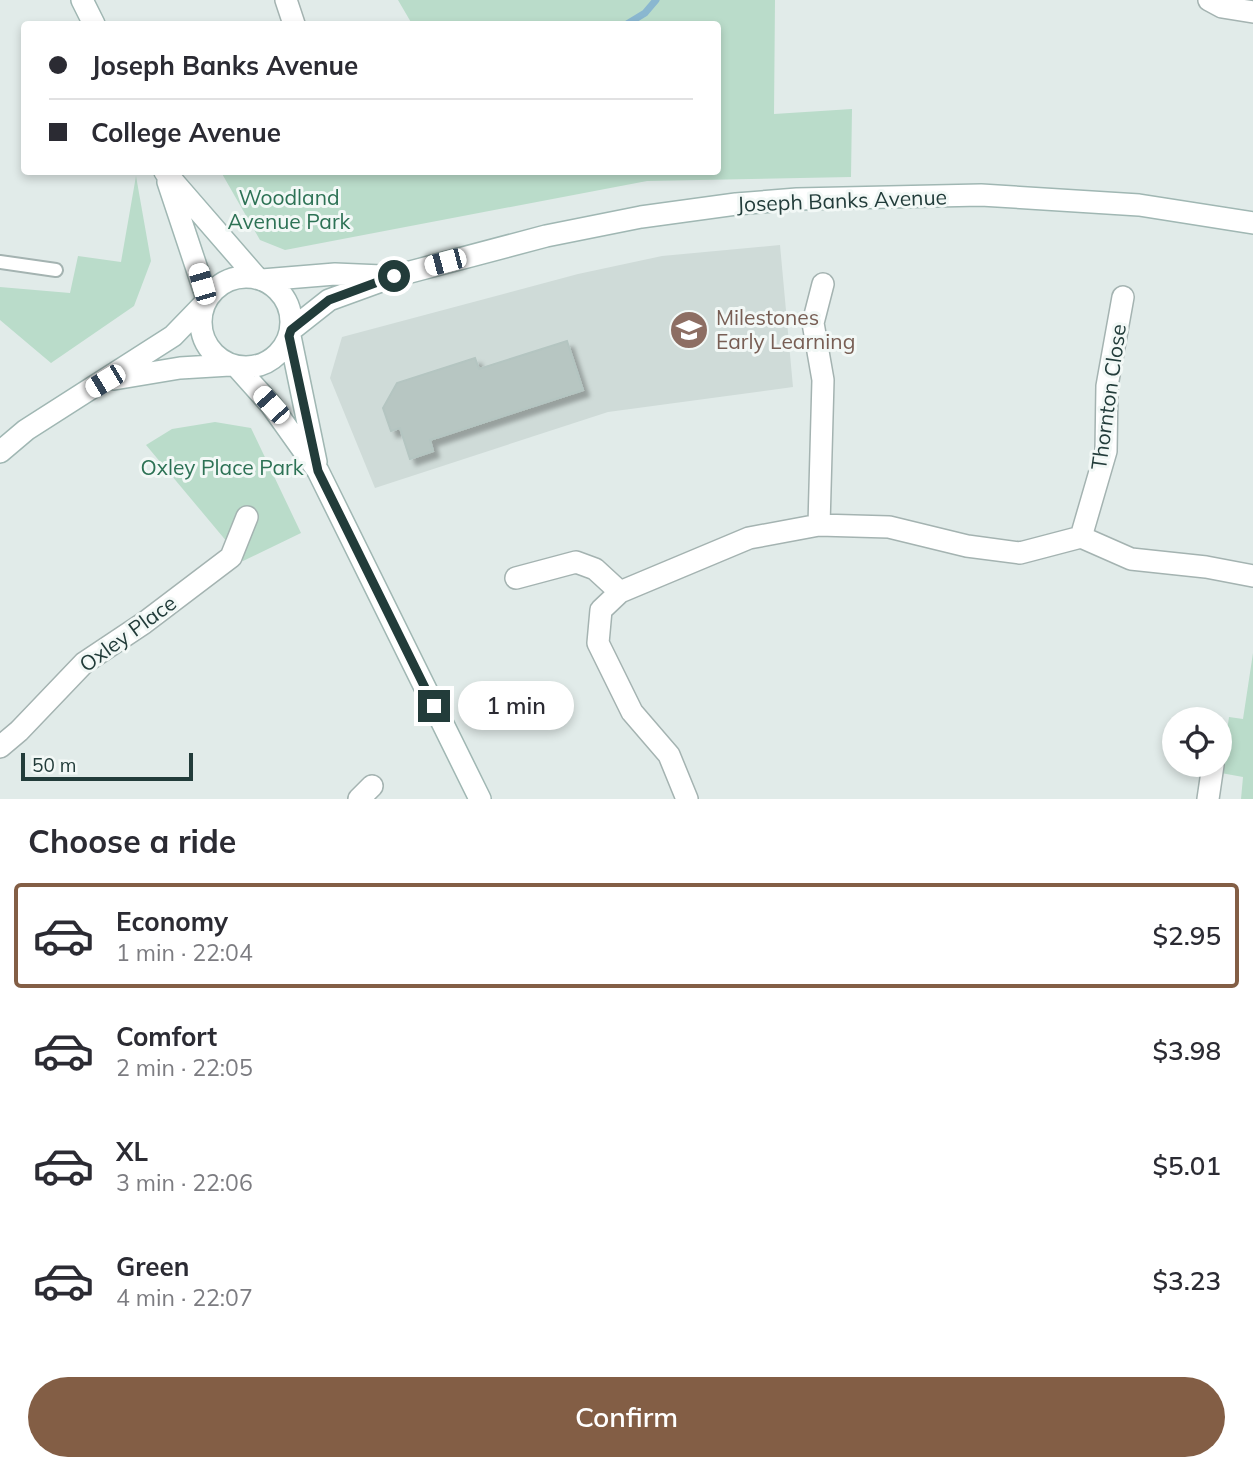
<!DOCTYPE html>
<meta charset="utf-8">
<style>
body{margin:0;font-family:Mulish,sans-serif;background:#f7f7f7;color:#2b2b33;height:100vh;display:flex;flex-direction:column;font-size:26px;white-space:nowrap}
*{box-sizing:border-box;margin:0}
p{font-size:23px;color:#7c7c81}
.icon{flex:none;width:38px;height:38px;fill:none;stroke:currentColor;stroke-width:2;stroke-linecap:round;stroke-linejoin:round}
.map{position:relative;height:799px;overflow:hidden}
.panel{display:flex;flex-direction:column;background:#fff;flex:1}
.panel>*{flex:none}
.top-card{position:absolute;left:21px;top:21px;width:700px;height:154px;border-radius:7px;box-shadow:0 4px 10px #0003;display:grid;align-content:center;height:154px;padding:0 28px;background:#fff}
.buttons{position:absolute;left:1162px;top:707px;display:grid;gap:14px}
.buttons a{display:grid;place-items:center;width:70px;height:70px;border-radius:50%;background:#fff;box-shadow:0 4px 10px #0003;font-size:35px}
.scale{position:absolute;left:21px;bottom:18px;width:172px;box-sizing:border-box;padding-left:7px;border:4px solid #223c3a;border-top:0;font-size:19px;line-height:24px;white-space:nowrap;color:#223c3a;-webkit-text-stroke:5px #f2f8f6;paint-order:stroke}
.end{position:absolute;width:32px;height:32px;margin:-16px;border:9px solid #223c3a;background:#fff;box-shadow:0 0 0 4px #fff}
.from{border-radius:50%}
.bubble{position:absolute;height:49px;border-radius:24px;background:#fff;box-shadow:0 4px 10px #0003;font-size:23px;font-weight:600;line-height:49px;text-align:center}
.car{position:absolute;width:21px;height:42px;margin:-21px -10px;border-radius:9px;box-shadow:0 0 5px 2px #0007;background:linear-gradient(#fff 24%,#345 0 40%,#fff 0 76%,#345 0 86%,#fff 0)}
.top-card b{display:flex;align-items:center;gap:24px;height:66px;font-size:26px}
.top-card b+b{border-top:2px solid #e1e1e2}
.top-card i{width:18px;height:18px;background:#2b2b33}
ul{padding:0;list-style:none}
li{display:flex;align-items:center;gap:21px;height:105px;margin:0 14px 10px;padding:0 14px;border:4px solid transparent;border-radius:7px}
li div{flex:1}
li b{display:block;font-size:26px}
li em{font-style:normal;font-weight:600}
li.current{border-color:#835e45}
li>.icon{width:63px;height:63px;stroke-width:1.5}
h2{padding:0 28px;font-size:32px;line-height:84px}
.button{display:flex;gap:14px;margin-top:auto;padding:14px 28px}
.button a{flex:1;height:80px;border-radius:42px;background:#835e45;color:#fff;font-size:28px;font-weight:600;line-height:80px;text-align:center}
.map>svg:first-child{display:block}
.built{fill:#cfdbd8}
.green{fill:#badcca}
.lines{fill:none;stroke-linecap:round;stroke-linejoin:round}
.stream{stroke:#8ab7d0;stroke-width:7}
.building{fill:#b7c6c2;stroke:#b4c5c1;stroke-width:2;filter:url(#shadow)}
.lane-casing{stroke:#a4b3b1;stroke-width:16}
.street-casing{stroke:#a4b3b1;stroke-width:24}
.secondary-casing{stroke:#a0b7b3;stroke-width:24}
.lane{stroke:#fff;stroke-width:12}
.street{stroke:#fff;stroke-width:21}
.secondary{stroke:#fff;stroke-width:21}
.route{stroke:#223c3a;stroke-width:9}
.labels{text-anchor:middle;stroke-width:6;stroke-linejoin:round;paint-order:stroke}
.park-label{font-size:21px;fill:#2d7255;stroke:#f2f8f6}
.street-label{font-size:21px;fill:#223c3a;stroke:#f2f8f6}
.education-label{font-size:21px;fill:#785e54;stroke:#f2f8f6;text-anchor:start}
</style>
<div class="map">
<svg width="1253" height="799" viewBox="0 0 1253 799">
<defs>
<filter id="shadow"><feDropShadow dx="6" dy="6" stdDeviation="2" flood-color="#0004"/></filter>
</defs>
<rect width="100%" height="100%" fill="#e1ebe9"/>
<path class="built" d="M780,245L793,387L608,412L375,488L330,378L342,337L578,274L662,256Z"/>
<path class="green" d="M398,0H775L774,114L852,109L851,177L647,181L285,250L260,240L221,172H718V24H412Z
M136,176L151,261L134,306L51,363L0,320V287L70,293L78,256L121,262Z
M215,422L251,428L301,533L243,561L146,445L172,429Z
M1253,653V799H1241L1243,777L1221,773L1229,717L1243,719Z"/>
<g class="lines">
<path class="stream" d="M627,24L645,13L656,0"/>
</g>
<path class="building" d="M567,341L583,390L430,440L433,451L410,459L400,428L391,431L383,408L397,383L475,358L479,369Z"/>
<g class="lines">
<defs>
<path id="lane" d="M0,262L56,270"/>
<path id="street" d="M286,0L294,24
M1209,0L1222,7L1253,12
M819,525L823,380L813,323L823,284
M1081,537L1106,451L1107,386L1123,297
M516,578L576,562L595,569L620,592
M0,747L19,731L84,663L144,623L231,557L247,517
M359,799L372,786
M687,799L669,755L632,712L598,643L601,610L620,592L749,538L819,525L889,527L967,546L1020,553L1081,537L1131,559L1206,567L1253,576
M1208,799L1213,765"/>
<path id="secondary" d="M82,0L94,24
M165,172L257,278
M168,182L207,299
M201 322a45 45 0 1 1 90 0a45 45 0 1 1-90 0Z
M262,280L335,274L382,276
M291,330L329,300L395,276L546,236L641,217L736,204L797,199L981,195L1139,205L1253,223
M290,336L316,462
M237,367L271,405L318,471L480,799
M114,379L180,368L230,365
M0,452L26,430L173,336L204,304"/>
</defs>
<use href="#lane" class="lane-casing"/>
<use href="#street" class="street-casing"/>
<use href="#secondary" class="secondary-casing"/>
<use href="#lane" class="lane"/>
<use href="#street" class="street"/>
<use href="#secondary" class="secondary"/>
</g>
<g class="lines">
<path class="route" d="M394,276L329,300L291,330L289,336L318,471L434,706"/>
</g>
<defs>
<symbol id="school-disc" viewBox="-11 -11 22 22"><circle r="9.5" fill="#8d6e63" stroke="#f2f8f6"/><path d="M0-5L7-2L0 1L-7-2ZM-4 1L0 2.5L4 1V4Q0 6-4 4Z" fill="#fff"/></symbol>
</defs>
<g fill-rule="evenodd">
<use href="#school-disc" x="667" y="308" width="44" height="44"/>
</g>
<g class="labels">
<g class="park-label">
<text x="289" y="205">Woodland<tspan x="289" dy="24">Avenue Park</tspan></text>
<text x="222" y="475">Oxley Place Park</text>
</g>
<g class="street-label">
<text transform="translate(842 201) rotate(-2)" y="7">Joseph Banks Avenue</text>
<text transform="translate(1109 397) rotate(-82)" y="7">Thornton Close</text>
<text transform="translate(128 634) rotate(-36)" y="7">Oxley Place</text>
</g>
<g class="education-label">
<text x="716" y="325">Milestones<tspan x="716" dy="24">Early Learning</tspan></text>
</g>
</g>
</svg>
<div class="buttons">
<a><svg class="icon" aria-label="locate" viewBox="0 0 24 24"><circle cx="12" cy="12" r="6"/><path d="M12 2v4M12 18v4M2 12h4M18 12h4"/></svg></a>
</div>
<div class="scale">50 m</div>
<i class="end from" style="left:394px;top:276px"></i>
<i class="end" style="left:434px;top:706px"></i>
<div class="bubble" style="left:458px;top:681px;width:116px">1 min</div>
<i class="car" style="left:445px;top:262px;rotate:255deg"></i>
<i class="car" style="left:202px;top:284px;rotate:344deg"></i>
<i class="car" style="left:105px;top:381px;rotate:239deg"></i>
<i class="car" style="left:271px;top:405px;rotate:318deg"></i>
<div class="top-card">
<b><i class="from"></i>Joseph Banks Avenue</b>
<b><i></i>College Avenue</b>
</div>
</div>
<section class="panel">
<h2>Choose a ride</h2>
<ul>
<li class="current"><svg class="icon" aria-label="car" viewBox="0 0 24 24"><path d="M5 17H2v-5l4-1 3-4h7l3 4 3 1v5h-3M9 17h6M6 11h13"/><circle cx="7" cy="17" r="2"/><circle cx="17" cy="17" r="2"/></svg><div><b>Economy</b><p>1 min · 22:04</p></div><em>$2.95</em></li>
<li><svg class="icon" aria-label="car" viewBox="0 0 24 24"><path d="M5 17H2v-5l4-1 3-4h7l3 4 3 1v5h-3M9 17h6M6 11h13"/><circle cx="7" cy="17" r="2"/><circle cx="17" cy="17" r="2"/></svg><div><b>Comfort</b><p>2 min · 22:05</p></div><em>$3.98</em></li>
<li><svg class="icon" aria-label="car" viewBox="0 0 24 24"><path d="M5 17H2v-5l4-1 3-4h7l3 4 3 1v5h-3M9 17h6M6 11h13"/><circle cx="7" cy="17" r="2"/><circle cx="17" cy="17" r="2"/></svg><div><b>XL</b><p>3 min · 22:06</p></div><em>$5.01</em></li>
<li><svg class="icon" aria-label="car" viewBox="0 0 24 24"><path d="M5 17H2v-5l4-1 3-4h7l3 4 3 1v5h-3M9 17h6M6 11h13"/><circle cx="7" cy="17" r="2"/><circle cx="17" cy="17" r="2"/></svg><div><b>Green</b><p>4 min · 22:07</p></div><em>$3.23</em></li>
</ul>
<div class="button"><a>Confirm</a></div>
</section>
